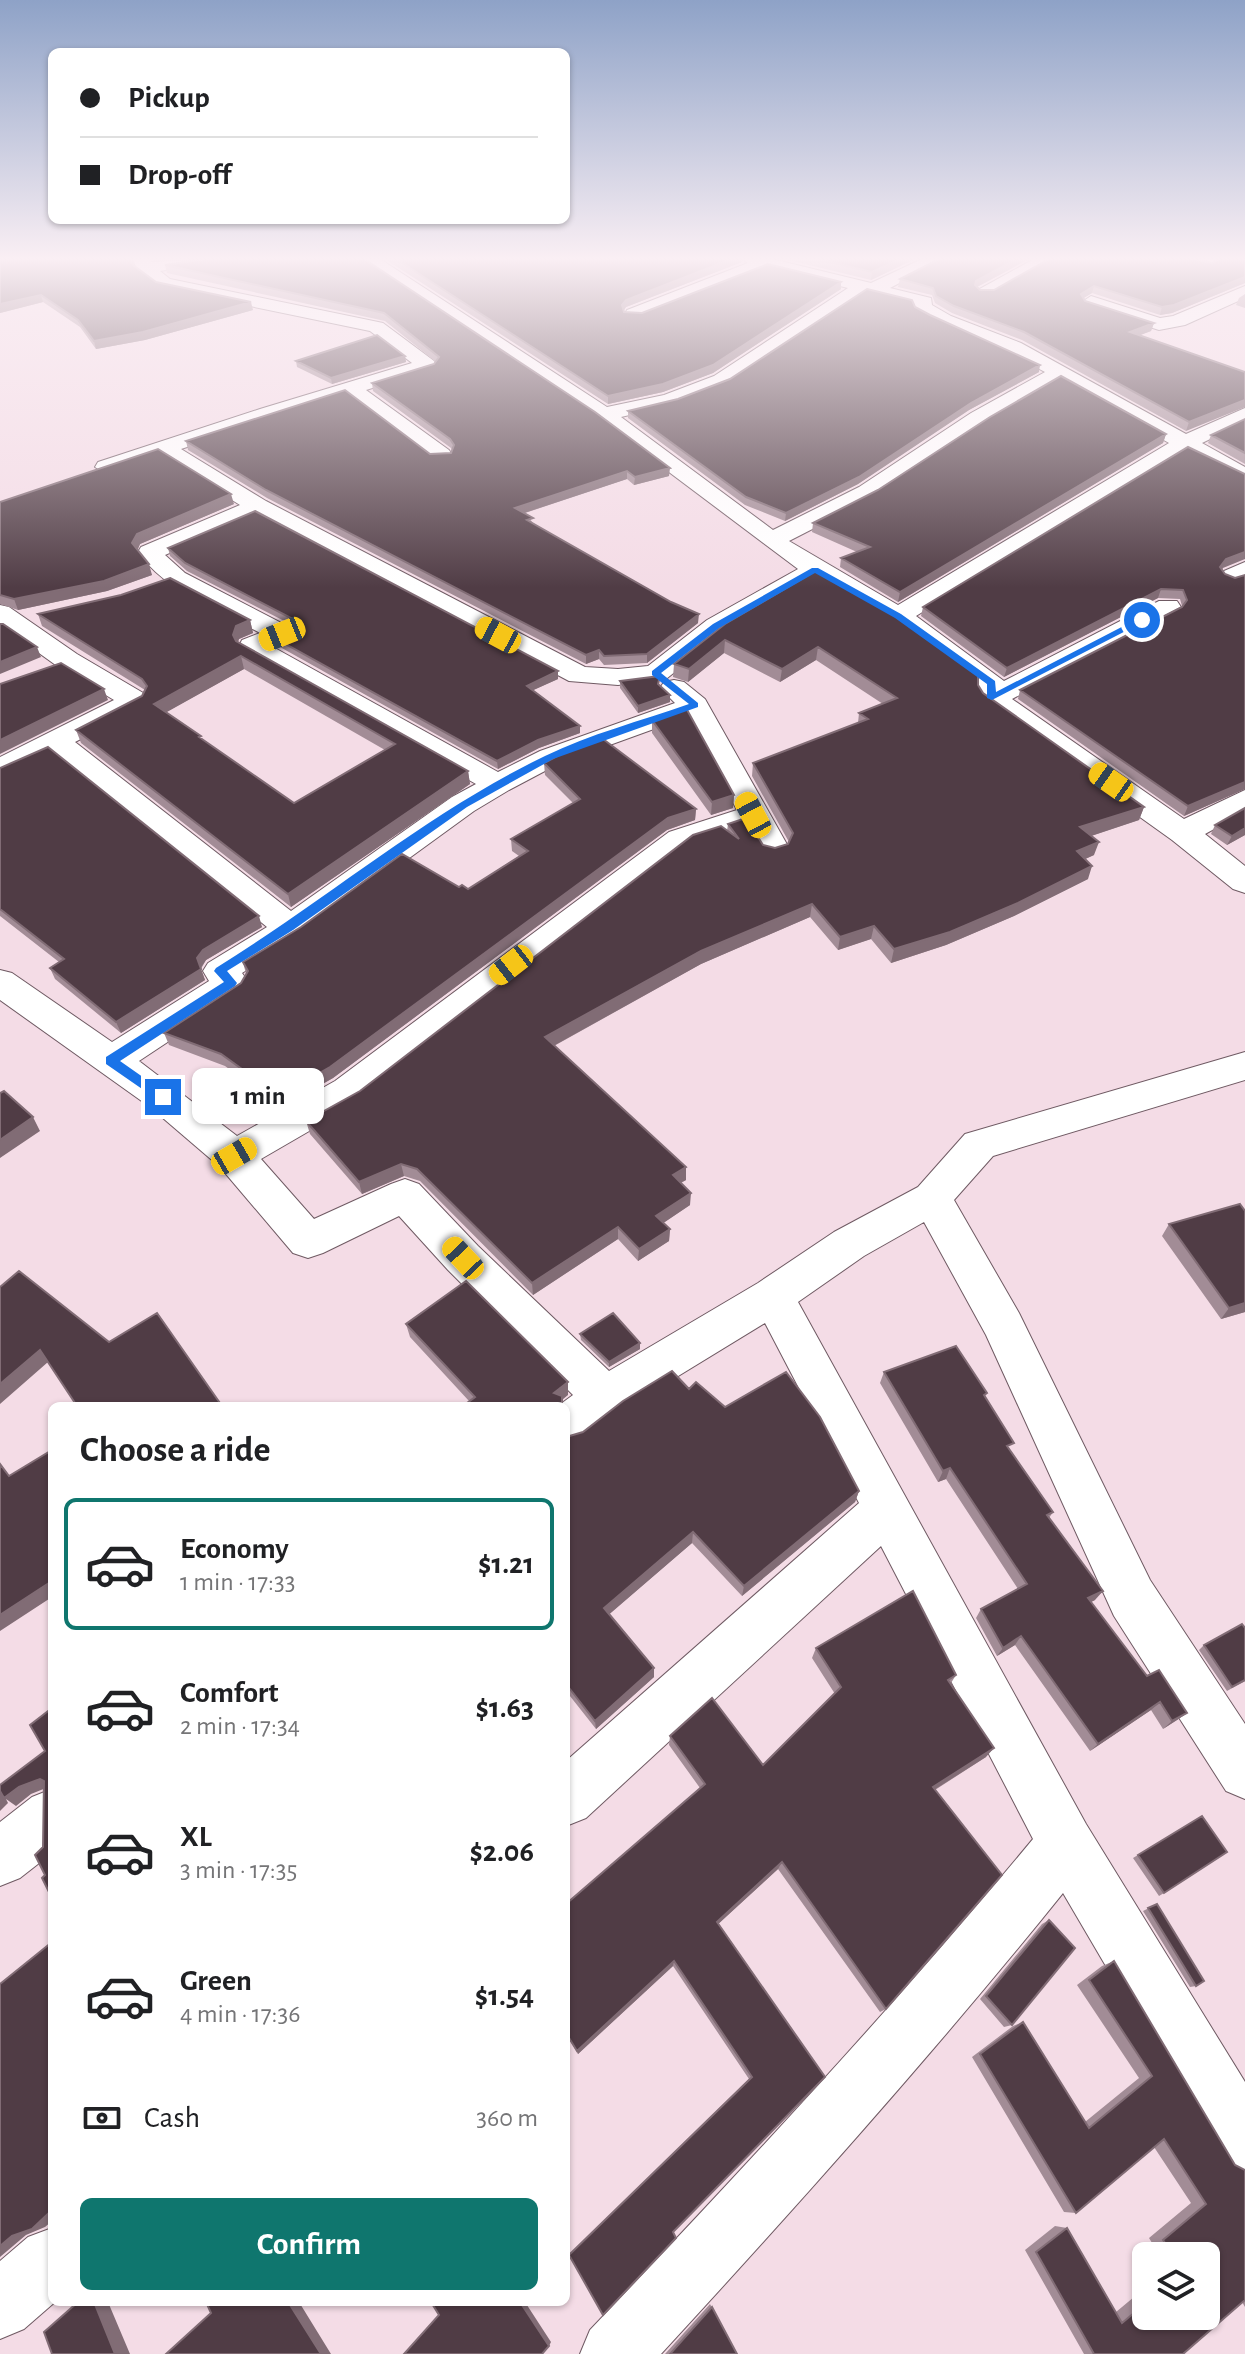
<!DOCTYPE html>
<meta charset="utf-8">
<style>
body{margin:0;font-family:"Alegreya Sans",sans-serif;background:#f6f6f6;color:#202124;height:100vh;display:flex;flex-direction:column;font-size:30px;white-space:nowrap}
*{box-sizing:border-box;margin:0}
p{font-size:26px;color:#757577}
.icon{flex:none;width:44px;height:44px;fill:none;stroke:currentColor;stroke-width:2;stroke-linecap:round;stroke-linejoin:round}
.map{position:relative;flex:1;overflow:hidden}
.panel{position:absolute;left:48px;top:1402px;width:522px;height:904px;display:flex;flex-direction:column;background:#fff;border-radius:12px;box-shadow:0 2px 6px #0004}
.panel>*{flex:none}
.hud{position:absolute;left:48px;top:48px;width:522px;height:176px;border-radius:12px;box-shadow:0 2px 6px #0004;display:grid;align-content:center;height:176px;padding:0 32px;background:#fff}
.buttons{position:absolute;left:1132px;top:2242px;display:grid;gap:16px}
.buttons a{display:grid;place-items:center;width:88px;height:88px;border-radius:12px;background:#fff;box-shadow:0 2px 6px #0004;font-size:40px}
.end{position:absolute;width:36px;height:36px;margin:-18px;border:10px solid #1a73e8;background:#fff;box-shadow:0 0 0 4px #fff}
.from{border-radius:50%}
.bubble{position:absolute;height:56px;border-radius:12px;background:#fff;box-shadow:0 2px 6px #0004;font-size:26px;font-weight:700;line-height:56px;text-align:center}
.car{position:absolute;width:24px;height:48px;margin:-24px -12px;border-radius:10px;box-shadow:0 0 6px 2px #0007;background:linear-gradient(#f5c518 24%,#345 0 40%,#f5c518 0 76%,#345 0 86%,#f5c518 0)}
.hud b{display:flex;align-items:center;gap:28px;height:76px;font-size:30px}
.hud b+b{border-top:2px solid #e0e0e0}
.hud i{width:20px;height:20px;background:#202124}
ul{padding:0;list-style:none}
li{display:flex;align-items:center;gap:24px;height:132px;margin:0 16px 12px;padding:0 16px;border:4px solid transparent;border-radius:12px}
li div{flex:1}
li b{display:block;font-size:30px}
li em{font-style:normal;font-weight:700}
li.selected{border-color:#0f766e}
li>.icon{width:72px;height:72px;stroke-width:1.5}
h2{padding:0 32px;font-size:36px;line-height:96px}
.pay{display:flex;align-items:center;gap:20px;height:88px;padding:0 32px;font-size:30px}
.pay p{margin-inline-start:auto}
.button{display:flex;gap:16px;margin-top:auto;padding:16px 32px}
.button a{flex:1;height:92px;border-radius:12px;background:#0f766e;color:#fff;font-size:32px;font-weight:700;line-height:92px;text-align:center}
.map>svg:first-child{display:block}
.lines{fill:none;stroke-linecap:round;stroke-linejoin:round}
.street-casing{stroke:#6f5a63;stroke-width:2}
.street{fill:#fff;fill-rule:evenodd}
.wall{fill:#a28c96;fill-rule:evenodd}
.shaded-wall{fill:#816c75}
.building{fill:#503c45;stroke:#816c75;stroke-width:2;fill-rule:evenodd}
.route{fill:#1a73e8}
</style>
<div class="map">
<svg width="1245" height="2354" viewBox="0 0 1245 2354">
<rect width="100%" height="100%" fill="#f4dce6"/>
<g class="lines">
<defs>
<path id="street" d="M133,259H151V262L212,259L203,264L160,271L170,279L383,323L434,361L437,365L434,369L366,390L449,450L452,455L449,460H433L347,395L181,449L266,501L585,667L618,669L648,666L707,620L798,569L597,418L359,259H380L607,407L664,395L714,376L848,288L767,268L641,318H627L625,314L627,310L748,263L742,259H772L871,283L922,259H945L890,288L931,298L932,305L951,316L1021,343L1186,434L1245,408V422L1202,443L1245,467V483L1185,452L916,616L1004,681L1159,601H1177L1181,607L1177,613L1012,699L1184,819L1245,790V812L1205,834L1245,866V893L1233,889L1172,840L982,704L978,698V686L889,622L815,579L725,632L666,679L618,685L569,681L257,515L165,555L185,573L291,628L295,634L291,640L273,647L498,772L540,751L675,703L660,688L664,682L674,680L684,682L705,699L789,848L784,855L773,858L762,855L746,828L691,846L361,1101L261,1159L314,1219L391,1184L405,1179L419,1184L478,1246L609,1371L758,1283L834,1232L918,1187L965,1134L1245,1052V1080L993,1156L954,1200L1019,1313L1150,1580L1245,1724V1799L1226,1791L1114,1616L986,1335L924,1222L864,1256L798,1302L1086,1824L1245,2082V2173L1222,2164L1063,1893C935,2052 799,2204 661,2354H580L590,2330C742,2170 892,2009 1033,1839L881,1546L586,1818L566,1826V1761L859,1503L765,1323L621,1411L582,1442L566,1448V1406H558L573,1395L448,1270L399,1216L323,1253L308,1258L293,1253L220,1167L150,1107L0,1000V970L12,973L112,1042L209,981L203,971L208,963L267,927L53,754L0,778V757L114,700L57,666L0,625V605L9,607L77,654L145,694L149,700L145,706L75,742L291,911L452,797L476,784L242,652L239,646L242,640L260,633C218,610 166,592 138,552L141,547L240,505L161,456L106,474L95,467L98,462L260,409L412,363L370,331L158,287L137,270ZM866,293L914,305L915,311C956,335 1003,349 1045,372L971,413L859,487L773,530L621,417L677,404L728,384ZM1059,381L1169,443L898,605L789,541L875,497L987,423ZM687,717L737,810L669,832L335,1081L237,1136L139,1061L243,992L249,983L242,973L302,936L474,811L509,790L560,763Z
M1034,259H1056L991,295H979L976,291Z
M1189,259H1217L1219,262L1210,267L1192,263Z
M1245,286V298L1185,325L1159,330L1084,306L1082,302L1091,296L1160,318L1173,316Z
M1245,562V580L1233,584L1224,581L1220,576L1224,571Z
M52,1789V1853L20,1878L0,1886V1822L32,1797Z
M52,2228V2302H55L24,2329L0,2339V2261L28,2237Z"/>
</defs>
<use href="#street" class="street-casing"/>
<use href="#street" class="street"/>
</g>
<path class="wall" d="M0,259L133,265L156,282L253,310L145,340L96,349L80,327L43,302L0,313Z
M364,259L669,476L634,485L627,479L525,513L533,523L698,623L647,663L604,665L599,659L586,664L267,498L188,450L186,441L430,454L451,453L452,450L451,448L373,391L372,383L434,364L436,362L385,321L167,273L165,265Z
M385,259H742V262L626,307L624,310V312L642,313L841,282V289L713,373L663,392L608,404Z
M784,259H915L871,280Z
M1029,259L977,287L980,290H994L1245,259V283L1172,313L1160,315L1092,293L1083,298L1085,301L1154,323L1151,331L1139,335L1245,372L1186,431L1022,340L952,313L935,303L932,295L898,287L900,279Z
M1245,294V308L1236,305L1239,298Z
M915,307L1039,372L969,410L858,484L785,521L745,505L628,418V411L678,399Z
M405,356L406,362L332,384L297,367L296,361Z
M1245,419V464L1208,443L1211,435Z
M1166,434L1163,443L898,602L840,567L841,558L857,552L812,532L813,523Z
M0,502L234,504L140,544L137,550L152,575L107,591L18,610L0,604Z
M168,548L558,679L533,690L580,726V733L539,748L498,769L280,647L278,640L290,635L295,630L292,625L187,571L170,556Z
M1223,568L1222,569L1225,574L1235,578L1245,575V789L1184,816L1018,699L1020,690L1182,606L1180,599L1158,598L1004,677L921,616L923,607Z
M38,614L250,620L253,633L239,639L238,642L468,771L470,784L291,907L81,743L76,730L142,696L145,690L42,626ZM244,669L385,750L294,803L202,739L166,712Z
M725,624L978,685L983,693L1144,807L1139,820L1091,836L1094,855L1085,859L1088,879L1014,916L946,945L891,963L871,939L838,950L810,917L701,964L554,1046L686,1167V1180L681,1183L690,1205L663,1223L670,1229L669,1241L638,1261L618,1239L533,1295L420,1181L404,1176L362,1194L310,1134L306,1121L360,1091L727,831L728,824L763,845L775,848L788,844L789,842L752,776L753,763L858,723L859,713L883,704L816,660L780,682L724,653L688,682L673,677L674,664Z
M620,681L670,695V702L638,713L620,688Z
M652,720L734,795L733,808L711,815L652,733Z
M544,763L696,809L695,820L667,830L333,1078L282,1107L225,1066L169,1045L164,1033L241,983L246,974L243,962L459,887L468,889L519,856L512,851L511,839L573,803L545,775Z
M0,768L262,927L206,960L201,969L205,980L121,1033L55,979L50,968L59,962L0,916Z
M1245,808V835L1227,845L1211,834L1215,825Z
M1169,1224L1245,1312L1221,1319L1162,1236Z
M406,1324L568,1382V1395L469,1401L410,1337Z
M580,1334L640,1349L609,1367L581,1340Z
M884,1372L987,1393L985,1397L1010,1450L1053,1512L1049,1518L1095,1600L1091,1602L1147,1676L1187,1713L1177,1720L1163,1729L1151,1710L1090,1751L1015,1645L997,1656L976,1618L981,1609L1018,1589L946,1479L938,1482L880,1383Z
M689,1389L725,1407L859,1491L855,1502L742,1596L692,1543L609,1614L654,1677L596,1729L566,1691V1437L583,1432Z
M1204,1645L1245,1681L1227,1691L1199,1650Z
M816,1648L956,1675L951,1683L986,1757L935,1790L886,2009L880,2012L778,1869L718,1924L825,2077L569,2255L749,2079L673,1966L578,2054L566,2034L700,1788L669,1745L670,1736L763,1765L835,1694L812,1658Z
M1202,1816L1164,1893L1159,1896L1133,1858Z
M1157,1904L1196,1986L1190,1987L1143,1911Z
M1049,1920L1012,2025L1004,2027L980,1999L1042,1924Z
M1114,1961L1235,2165L1245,2170V2307L1242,2302L1183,2354H1084L1025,2250L1055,2226L1067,2228L1116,2312L1146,2287V2316L1206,2256H1160L1149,2238L1191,2203L1154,2147L1076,2213L1064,2212L972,2057L1013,2026L1023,2022L1085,2122L1139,2078L1077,1985L1102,1966Z
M710,2304L737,2354H665Z"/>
<path class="shaded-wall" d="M732,259H742V262L626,307L622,313V305L626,300Z
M901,259H915L871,280L872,272Z
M1017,259H1029L975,288L976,281Z
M1245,277V283L1172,313L1160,315L1162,307Z
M841,282V289L713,373L663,392L608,404V396Z
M1094,286L1092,293L1079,301L1081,294Z
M41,295L43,302L0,313V304Z
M251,302L253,310L145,340L96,349L94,341Z
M1154,323L1151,331L1128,340L1130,332Z
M405,356L406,362L332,384L331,378Z
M1040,365L1039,372L969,410L858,484L785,521L786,513L971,403Z
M1245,400V407L1186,431L1189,422Z
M1166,434L1163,443L898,602L900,592Z
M670,468L669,476L634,485L635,477Z
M627,471V479L515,516V508Z
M231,494L234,504L140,544L136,554L132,543L137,534Z
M1245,552V559L1223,568L1217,576L1220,567L1226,559Z
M149,564L152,575L107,591L18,610L14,599Z
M1161,589L1158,598L1004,677L1007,668Z
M699,614L698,623L647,663V654Z
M250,620L253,633L239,639L236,647L233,635L236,626Z
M725,640L724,653L688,682L689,669Z
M37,647L41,657L0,674V662Z
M818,647L816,660L780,682L782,669Z
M599,650V659L586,664V655Z
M241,656L244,669L158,717L154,704Z
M558,671V679L527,693V686Z
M104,689L108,700L0,754V740Z
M670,695V702L638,713V706Z
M580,726V733L539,748L498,769L497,761L538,740Z
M468,771L470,784L291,907L288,894Z
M1245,782V789L1184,816L1188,806Z
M734,795L733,808L711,815L712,802Z
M1144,807L1139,820L1076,841L1080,827Z
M696,809L695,820L667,830L333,1078L282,1107L279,1096L668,818Z
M1245,828V835L1227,845L1232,836Z
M1099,842L1094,855L1072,865L1077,851Z
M1092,866L1088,879L1014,916L946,945L891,963L894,949Z
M812,904L810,917L701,964L546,1050L545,1037L701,951Z
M259,916L262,927L206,960L200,969L197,958L203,950Z
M874,926L871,939L838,950L840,937Z
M201,969L205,980L121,1033L116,1022Z
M33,1117L40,1131L0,1158V1140Z
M401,1164L404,1176L362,1194L359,1182Z
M686,1167V1180L672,1187L673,1175Z
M691,1193L690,1205L656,1228V1216Z
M618,1227V1239L533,1295L532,1283Z
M670,1229L669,1241L638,1261L639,1249Z
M1245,1303V1312L1221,1319L1229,1308Z
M640,1343V1349L609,1367V1362Z
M40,1350L48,1362L0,1404V1384Z
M568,1382V1395L562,1400L554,1393Z
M950,1468L946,1479L938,1482L943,1471Z
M859,1491L855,1502L742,1596L744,1586Z
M693,1532L692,1543L605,1618L604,1608Z
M52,1581V1597L0,1631V1615Z
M1103,1591L1095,1600L1081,1607L1088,1598Z
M1021,1636L1015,1645L997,1656L1003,1648Z
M654,1668V1677L596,1729L595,1721Z
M1160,1702L1151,1710L1090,1751L1098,1744Z
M1187,1713L1177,1720L1163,1729L1172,1721Z
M994,1748L986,1757L926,1795L933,1787Z
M40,1779L51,1786L31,1794L16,1806L6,1799L8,1803L0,1811V1790L19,1787Z
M782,1862L778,1869L715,1927L717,1922Z
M674,1961L673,1966L578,2054L577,2051Z
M52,2210V2221L45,2227L26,2235L0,2257V2246L12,2236Z
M94,2302H108L130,2354H115Z
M293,2302H299L331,2354H321L290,2305Z
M520,2302H525L551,2342L549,2346Z"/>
<path class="building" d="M0,259H131L133,265L156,282L251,302L143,332L94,341L78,320L41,295L0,304Z
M203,259H364L595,412L670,468L635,477L627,471L515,508L533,518L527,520L671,602L699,614L647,654L604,656L599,650L586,655L266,490L186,441L345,390L430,454L451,453L454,445L450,439L372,383L434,364L439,357L384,313L165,265Z
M396,259H732L626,300L622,305L624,312L642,313L768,264L841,282L713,365L663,384L608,396Z
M816,259H901L872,272Z
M939,259H1017L976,281L975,285L980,290H994L1049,259H1195L1212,263L1218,259H1245V277L1174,305L1162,307L1094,286L1081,294L1085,301L1154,323L1130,332L1245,372V400L1189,422L1024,332L954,306L936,296L933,288L900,279Z
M867,289L912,300L915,307L930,315L1040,365L971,403L859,477L786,513L746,497L628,411L678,399L730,379Z
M377,335L405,356L331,378L296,361Z
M1061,376L1166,434L900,592L841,558L870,547L813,523L878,490L990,417Z
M1245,419V453L1211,435Z
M1188,447L1245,474V552L1226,559L1220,567L1225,574L1235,578L1245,575V782L1188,806L1020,690L1182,607L1187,600L1183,590L1161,589L1007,668L923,607Z
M158,449L231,494L137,534L132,543L149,564L104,581L14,599L0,595V502Z
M255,511L558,671L527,686L580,726L538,740L497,761L278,640L290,635L296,628L291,618L185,563L168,548Z
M817,570L890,612L978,675V685L983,693L1144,807L1080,827L1099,842L1077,851L1092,866L1018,903L950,932L894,949L874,926L840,937L812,904L701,951L545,1037L686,1167L673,1175L691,1193L656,1216L670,1229L639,1249L618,1227L532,1283L417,1169L401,1164L359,1182L306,1121L360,1091L693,835L721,826L739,839L728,824L746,818L763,845L775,848L788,844L793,833L753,763L868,719L859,713L897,698L818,647L782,669L725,640L689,669L674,664L725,624Z
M170,578L250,620L236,626L233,635L236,641L468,771L288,894L76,730L142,696L147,686L142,679L38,614L121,595ZM241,656L395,744L294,803L199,737L201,736L154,704Z
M0,624H3L37,647L0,662Z
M61,663L104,689L0,740V684Z
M660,676L658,684L670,695L638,706L620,681Z
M686,708L734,795L712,802L652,720Z
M603,739L696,809L668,818L330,1067L279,1096L221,1054L164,1033L241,983L248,971L243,962L301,927L402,854L459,887L462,885L468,889L528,851L511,839L580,799L544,763L561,754Z
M48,747L259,916L203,950L197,958L201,969L116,1022L50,968L64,959L0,909V768Z
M1245,808V828L1232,836L1215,825Z
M4,1091L33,1117L0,1140V1093Z
M1240,1204L1245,1211V1303L1229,1308L1169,1224Z
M19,1271L109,1342L157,1313L222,1406H77L40,1350L0,1384V1287Z
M466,1281L568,1382L554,1393L562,1396V1406H463L475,1397L406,1324Z
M613,1313L640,1343L609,1362L580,1334Z
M956,1346L987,1393L984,1395L1014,1443L1007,1446L1053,1512L1047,1515L1103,1591L1088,1598L1147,1676L1159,1670L1187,1713L1172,1721L1160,1702L1098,1744L1021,1636L1003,1648L981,1609L1027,1584L950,1468L943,1471L884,1372Z
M672,1371L689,1389L696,1382L725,1407L786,1372L820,1417L859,1491L744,1586L693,1532L604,1608L654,1668L595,1721L566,1684V1437L583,1432L623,1401Z
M52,1450V1581L0,1615V1464L9,1476Z
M913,1591L956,1675L948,1680L994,1748L933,1787L1002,1875L886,2009L782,1862L717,1922L825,2077L673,2232L676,2238L603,2315L569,2255L752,2077L674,1961L577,2051L566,2033V1904L705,1784L670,1736L712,1698L763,1765L841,1687L816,1648Z
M1242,1624L1245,1628V1680L1232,1687L1204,1645Z
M52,1708V1898L42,1878L45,1875L35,1855L43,1847L44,1781L40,1779L19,1787L4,1798L0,1791V1785L45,1751L30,1725Z
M1202,1816L1227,1852L1164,1893L1138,1855Z
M1157,1904L1204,1981L1196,1986L1148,1908Z
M1049,1920L1075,1948L1012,2025L986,1996Z
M52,1942V2210L32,2229L12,2236L0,2246V1984Z
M1114,1961L1235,2165L1245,2170V2300L1183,2354H1094L1036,2252L1067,2228L1122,2323L1146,2303V2316H1206V2256H1174L1163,2240L1206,2204L1164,2139L1076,2213L980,2054L1023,2022L1089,2128L1152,2076L1089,1980Z
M78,2302H94L115,2354H52L44,2332Z
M206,2302H293L290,2305L321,2354H166L211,2313Z
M431,2302H520L549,2346L542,2354H404L439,2315Z
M712,2307L737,2354H670Z"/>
<linearGradient id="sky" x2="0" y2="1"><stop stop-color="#8ea2c7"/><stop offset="0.44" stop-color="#faeff4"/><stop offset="1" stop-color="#faeff4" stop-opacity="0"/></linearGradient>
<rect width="1245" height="588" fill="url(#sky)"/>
<path class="route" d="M812,568H818L901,614L995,681L996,692L1139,618L1147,620L992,700L987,698V684L895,618L815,573L719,628L661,673L698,703V707L553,759L467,807L293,930L227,971L237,983L235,986L120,1061L167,1094V1100H158L106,1064V1057L224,982L214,971L216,968C326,900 428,812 545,756C590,734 641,721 689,704L652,675V671L713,624Z"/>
</svg>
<div class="buttons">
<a><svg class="icon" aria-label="layers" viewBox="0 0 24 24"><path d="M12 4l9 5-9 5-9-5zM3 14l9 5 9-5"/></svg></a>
</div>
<i class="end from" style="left:1142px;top:620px"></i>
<i class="end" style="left:163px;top:1097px"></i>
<div class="bubble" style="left:192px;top:1068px;width:132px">1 min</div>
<i class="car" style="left:282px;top:634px;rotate:248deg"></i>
<i class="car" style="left:498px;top:635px;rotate:298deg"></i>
<i class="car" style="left:1111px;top:782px;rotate:305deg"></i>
<i class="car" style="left:753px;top:815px;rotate:332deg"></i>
<i class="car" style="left:511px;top:965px;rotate:232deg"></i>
<i class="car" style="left:234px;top:1156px;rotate:60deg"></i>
<i class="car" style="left:463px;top:1258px;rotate:317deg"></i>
<div class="hud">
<b><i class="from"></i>Pickup</b>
<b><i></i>Drop-off</b>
</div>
<section class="panel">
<h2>Choose a ride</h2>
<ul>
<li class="selected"><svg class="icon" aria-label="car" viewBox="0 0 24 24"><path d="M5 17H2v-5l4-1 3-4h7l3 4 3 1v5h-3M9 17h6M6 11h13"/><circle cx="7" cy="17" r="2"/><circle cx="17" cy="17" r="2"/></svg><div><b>Economy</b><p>1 min · 17:33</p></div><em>$1.21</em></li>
<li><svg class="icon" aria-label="car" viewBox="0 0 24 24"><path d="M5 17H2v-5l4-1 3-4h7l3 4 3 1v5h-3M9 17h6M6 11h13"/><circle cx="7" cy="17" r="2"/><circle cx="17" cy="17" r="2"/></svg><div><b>Comfort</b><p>2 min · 17:34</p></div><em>$1.63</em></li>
<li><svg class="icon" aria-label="car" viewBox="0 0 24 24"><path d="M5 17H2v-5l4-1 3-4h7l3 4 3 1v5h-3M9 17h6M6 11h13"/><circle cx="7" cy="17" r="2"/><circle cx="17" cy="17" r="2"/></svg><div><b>XL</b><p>3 min · 17:35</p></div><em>$2.06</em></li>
<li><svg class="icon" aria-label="car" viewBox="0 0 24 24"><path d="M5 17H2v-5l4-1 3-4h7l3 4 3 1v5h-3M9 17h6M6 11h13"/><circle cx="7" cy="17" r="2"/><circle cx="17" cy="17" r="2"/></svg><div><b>Green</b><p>4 min · 17:36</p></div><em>$1.54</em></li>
</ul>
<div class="pay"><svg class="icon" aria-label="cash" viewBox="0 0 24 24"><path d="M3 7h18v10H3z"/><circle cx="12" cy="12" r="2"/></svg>Cash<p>360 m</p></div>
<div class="button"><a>Confirm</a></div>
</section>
</div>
